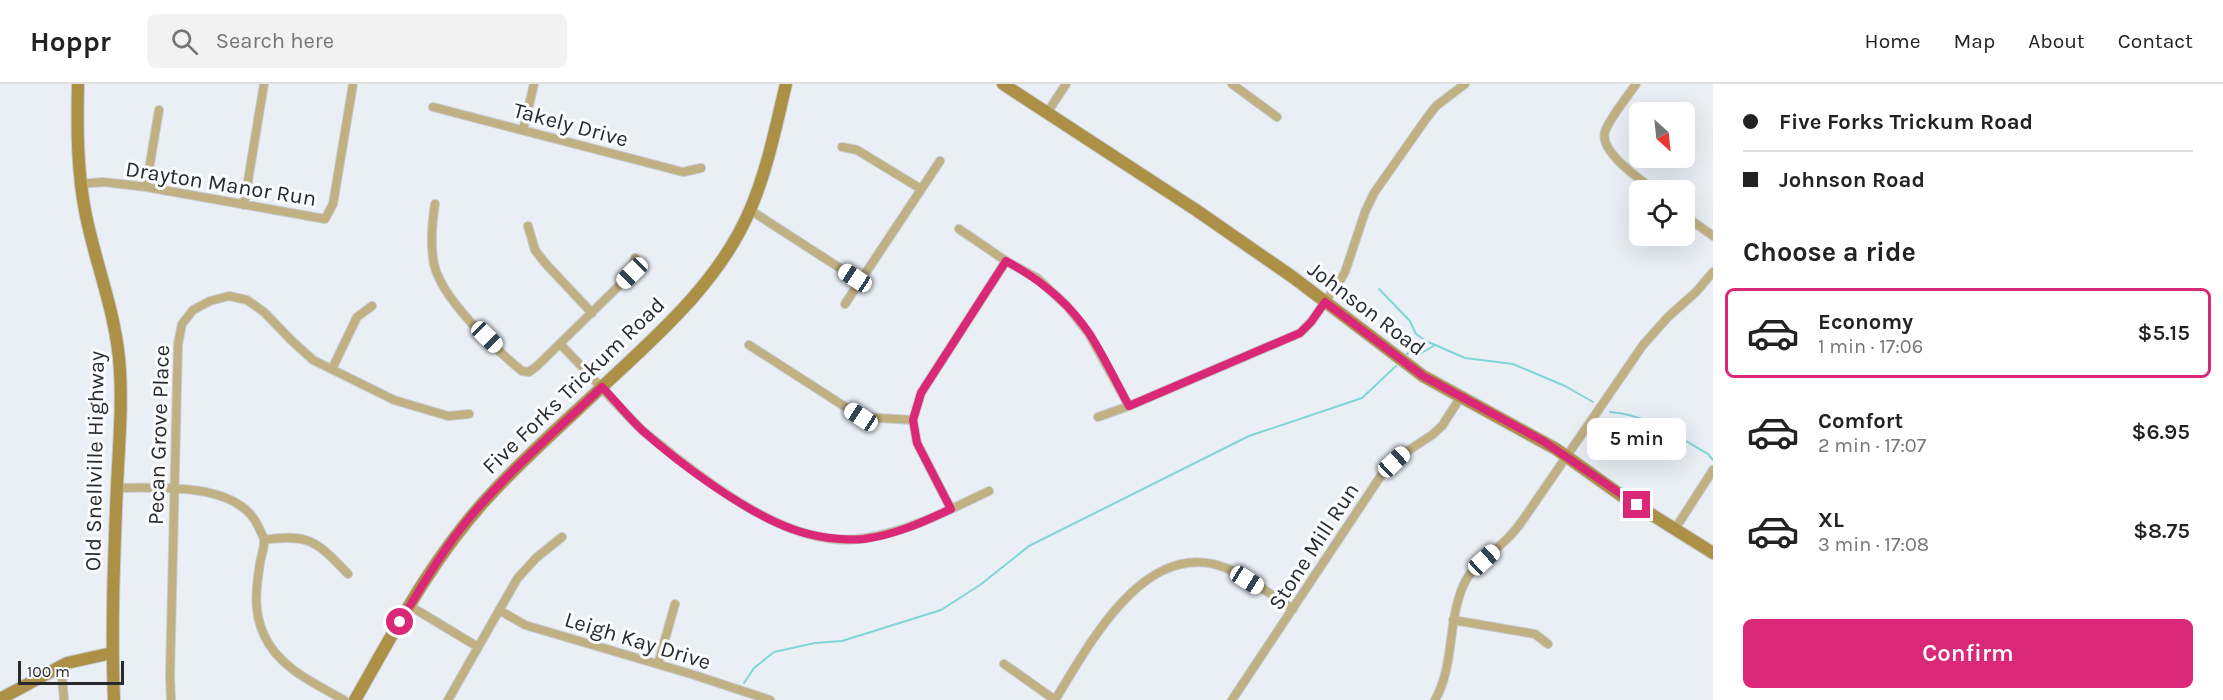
<!DOCTYPE html>
<meta charset="utf-8">
<style>
body{margin:0;font-family:Karla,sans-serif;background:#f2f2f2;color:#222;height:100vh;display:flex;flex-direction:column;font-size:22px;white-space:nowrap}
*{box-sizing:border-box;margin:0}
p{font-size:20px;color:#767676}
.icon{flex:none;width:33px;height:33px;fill:none;stroke:currentColor;stroke-width:2;stroke-linecap:round;stroke-linejoin:round}
.map{position:relative;flex:1;overflow:hidden}
.details{display:flex;flex-direction:column;background:#fff;width:510px}
.details>*{flex:none}
.guide{display:grid;align-content:center;height:132px;padding:0 30px;background:#fff}
.needle{width:39px;rotate:153deg}
.tools{position:absolute;left:1629px;top:18px;display:grid;gap:12px}
.tools a{display:grid;place-items:center;width:66px;height:66px;border-radius:9px;background:#fff;box-shadow:0 6px 24px #0002;font-size:30px}
.scale{position:absolute;left:18px;bottom:15px;width:106px;box-sizing:border-box;padding-left:6px;border:3px solid #282a2d;border-top:0;font-size:16px;line-height:21px;white-space:nowrap;color:#282a2d;-webkit-text-stroke:4px #fafcff;paint-order:stroke}
.end{position:absolute;width:27px;height:27px;margin:-14px;border:8px solid #db2777;background:#fff;box-shadow:0 0 0 3px #fff}
.from{border-radius:50%}
.bubble{position:absolute;height:42px;border-radius:9px;background:#fff;box-shadow:0 6px 24px #0002;font-size:20px;font-weight:600;line-height:42px;text-align:center}
.car{position:absolute;width:18px;height:36px;margin:-18px -9px;border-radius:8px;box-shadow:0 0 4px 2px #0007;background:linear-gradient(#fff 24%,#345 0 40%,#fff 0 76%,#345 0 86%,#fff 0)}
.guide b{display:flex;align-items:center;gap:21px;height:57px;font-size:22px}
.guide b+b{border-top:2px solid #e0e0e0}
.guide i{width:15px;height:15px;background:#222}
ul{padding:0;list-style:none}
li{display:flex;align-items:center;gap:18px;height:90px;margin:0 12px 9px;padding:0 18px;border:3px solid transparent;border-radius:9px}
li div{flex:1}
li b{display:block;font-size:22px}
li em{font-style:normal;font-weight:600}
li.on{border-color:#db2777}
li>.icon{width:54px;height:54px;stroke-width:1.5}
h2{padding:0 30px;font-size:27px;line-height:72px}
.action{display:flex;gap:12px;margin-top:auto;padding:12px 30px}
.action a{flex:1;height:69px;border-radius:9px;background:#db2777;color:#fff;font-size:24px;font-weight:600;line-height:69px;text-align:center}
header{display:flex;align-items:center;gap:36px;box-sizing:border-box;height:84px;padding:0 30px;background:#fff;border-bottom:2px solid #e0e0e0}
header strong{font-size:28px}
nav{display:flex;gap:33px;margin-inline-start:auto;font-size:21px}
.search{width:420px;height:54px;background:#f2f2f2;display:flex;align-items:center;gap:15px;box-sizing:border-box;padding:0 21px;border-radius:9px;color:#767676;font-size:22px}
main{display:flex;flex:1;min-height:0}
.map>svg:first-child{display:block}
.lines{fill:none;stroke-linecap:round;stroke-linejoin:round}
.stream{stroke:#7fd6d7;stroke-width:2}
.street-casing{stroke:#c7ccd2;stroke-width:10}
.secondary-casing{stroke:#c7ccd2;stroke-width:14}
.street{stroke:#c1b082;stroke-width:8}
.secondary{stroke:#ab9046;stroke-width:12}
.route{stroke:#db2777;stroke-width:8}
.labels{text-anchor:middle;stroke-width:6;stroke-linejoin:round;paint-order:stroke}
.street-label{font-size:22px;fill:#282a2d;stroke:#fafcff}
</style>
<header>
<strong>Hoppr</strong>
<div class="search"><svg class="icon" aria-label="search" viewBox="0 0 24 24"><circle cx="10" cy="10" r="6"/><path d="M15 15l6 6"/></svg>Search here</div>
<nav><a>Home</a><a>Map</a><a>About</a><a>Contact</a></nav>
</header>
<main>
<div class="map">
<svg width="1713" height="616" viewBox="0 0 1713 616">
<rect width="100%" height="100%" fill="#eaeff6"/>
<g class="lines">
<path class="stream" d="M1379,205L1410,237L1416,250L1426,257L1465,274L1513,280L1565,302L1593,318
M1406,271L1410,267L1420,270L1435,261
M1610,328C1646,330 1677,352 1708,370L1713,376
M744,599L754,584L774,568L815,559L842,557L941,526L980,501L1029,462L1249,352L1362,314L1396,282"/>
<defs>
<path id="street" d="M1232,0L1277,33
M1636,0C1628,12 1608,36 1605,48C1599,68 1640,95 1654,106
M433,23L683,88L701,84
M1047,29L1066,0
M523,46L534,0
M842,63L857,66L921,105
M80,100L103,98L146,103L325,135L333,120L353,0
M146,103L159,26
M435,120C432,139 430,160 434,180C441,214 495,265 522,287L529,288L537,282L632,189L635,174
M244,121L264,0
M750,126L860,197
M1684,131L1713,152
M528,142L535,166L545,179L592,229
M959,145L1006,177L1037,194L1067,222L1089,250L1129,322
M845,220L940,77
M560,260C588,288 614,319 642,346C652,355 664,363 674,372C725,411 798,466 866,454C910,447 949,426 989,407
M749,261L861,333L913,336
M332,285L357,233L372,222
M1098,333L1129,322L1286,255L1300,249L1311,238L1339,198L1345,188L1365,128L1374,109L1426,35L1436,22L1465,0
M117,404C158,404 240,397 259,444C260,447 264,453 264,456C265,463 261,472 260,479C256,505 253,527 264,551C279,584 314,599 344,616
M951,425L917,359L913,336L921,309L1006,177
M1675,445L1713,386
M264,456C310,449 317,458 348,490
M410,522L478,563
M499,526L525,541L691,590L770,616
M1453,536L1535,550L1548,560
M658,580L675,520
M1004,580L1055,616
M61,582L64,616
M171,616L170,591L178,260L182,240L193,226L210,217L229,212L247,216L264,228L291,256L313,276L394,316L448,332L469,330
M448,616L517,495L536,474L562,453
M1055,616C1089,561 1145,452 1226,484C1247,492 1274,513 1293,525
M1232,616L1384,387L1403,370L1432,351L1442,342L1460,314
M1435,616C1455,581 1447,537 1464,500C1472,482 1494,468 1508,454C1514,448 1520,440 1525,433L1643,261L1668,233L1696,208L1713,188"/>
<path id="secondary" d="M78,0C77,45 77,88 86,132C96,180 114,225 119,274C123,316 119,359 117,402C114,473 111,544 114,616
M1003,0L1196,126L1294,194L1423,292L1556,365L1622,412L1713,469
M0,615L67,579L112,569
M355,616C396,544 435,469 492,409C527,371 566,337 603,302C658,251 720,197 750,126C767,87 776,42 786,0"/>
</defs>
<use href="#street" class="street-casing"/>
<use href="#secondary" class="secondary-casing"/>
<use href="#street" class="street"/>
<use href="#secondary" class="secondary"/>
</g>
<g class="lines">
<path class="route" d="M400,538C422,502 443,465 471,432C511,385 558,345 602,303C616,317 628,333 643,347C680,380 745,428 792,445C814,453 841,457 864,455C895,451 923,438 951,425L917,359L913,336L921,309L1006,177C1039,195 1068,218 1089,249C1104,272 1116,298 1129,322L1300,249L1311,238L1325,218L1423,292L1543,357L1637,421"/>
</g>
<g class="labels">
<g class="street-label">
<text transform="translate(571 40) rotate(15)" y="8">Takely Drive</text>
<text transform="translate(221 99) rotate(9)" y="8">Drayton Manor Run</text>
<text transform="translate(1367 224) rotate(37)" y="8">Johnson Road</text>
<text transform="translate(573 301) rotate(-44)" y="8">Five Forks Trickum Road</text>
<text transform="translate(158 351) rotate(-88)" y="8">Pecan Grove Place</text>
<text transform="translate(94 377) rotate(-89)" y="8">Old Snellville Highway</text>
<text transform="translate(1313 462) rotate(-57)" y="8">Stone Mill Run</text>
<text transform="translate(638 556) rotate(17)" y="8">Leigh Kay Drive</text>
</g>
</g>
</svg>
<div class="tools">
<a><svg class="needle" viewBox="-14 -14 28 28"><path d="M0-13l5 13h-10z" fill="#e53935"/><path d="M0 13l5-13h-10z" fill="#767676"/></svg></a>
<a><svg class="icon" aria-label="locate" viewBox="0 0 24 24"><circle cx="12" cy="12" r="6"/><path d="M12 2v4M12 18v4M2 12h4M18 12h4"/></svg></a>
</div>
<div class="scale">100 m</div>
<i class="end from" style="left:400px;top:538px"></i>
<i class="end" style="left:1637px;top:421px"></i>
<div class="bubble" style="left:1587px;top:334px;width:99px">5 min</div>
<i class="car" style="left:632px;top:189px;rotate:225deg"></i>
<i class="car" style="left:855px;top:194px;rotate:303deg"></i>
<i class="car" style="left:487px;top:253px;rotate:135deg"></i>
<i class="car" style="left:861px;top:333px;rotate:303deg"></i>
<i class="car" style="left:1394px;top:378px;rotate:47deg"></i>
<i class="car" style="left:1484px;top:476px;rotate:47deg"></i>
<i class="car" style="left:1247px;top:496px;rotate:122deg"></i>
</div>
<section class="details">
<div class="guide">
<b><i class="from"></i>Five Forks Trickum Road</b>
<b><i></i>Johnson Road</b>
</div>
<h2>Choose a ride</h2>
<ul>
<li class="on"><svg class="icon" aria-label="car" viewBox="0 0 24 24"><path d="M5 17H2v-5l4-1 3-4h7l3 4 3 1v5h-3M9 17h6M6 11h13"/><circle cx="7" cy="17" r="2"/><circle cx="17" cy="17" r="2"/></svg><div><b>Economy</b><p>1 min · 17:06</p></div><em>$5.15</em></li>
<li><svg class="icon" aria-label="car" viewBox="0 0 24 24"><path d="M5 17H2v-5l4-1 3-4h7l3 4 3 1v5h-3M9 17h6M6 11h13"/><circle cx="7" cy="17" r="2"/><circle cx="17" cy="17" r="2"/></svg><div><b>Comfort</b><p>2 min · 17:07</p></div><em>$6.95</em></li>
<li><svg class="icon" aria-label="car" viewBox="0 0 24 24"><path d="M5 17H2v-5l4-1 3-4h7l3 4 3 1v5h-3M9 17h6M6 11h13"/><circle cx="7" cy="17" r="2"/><circle cx="17" cy="17" r="2"/></svg><div><b>XL</b><p>3 min · 17:08</p></div><em>$8.75</em></li>
</ul>
<div class="action"><a>Confirm</a></div>
</section>
</main>
